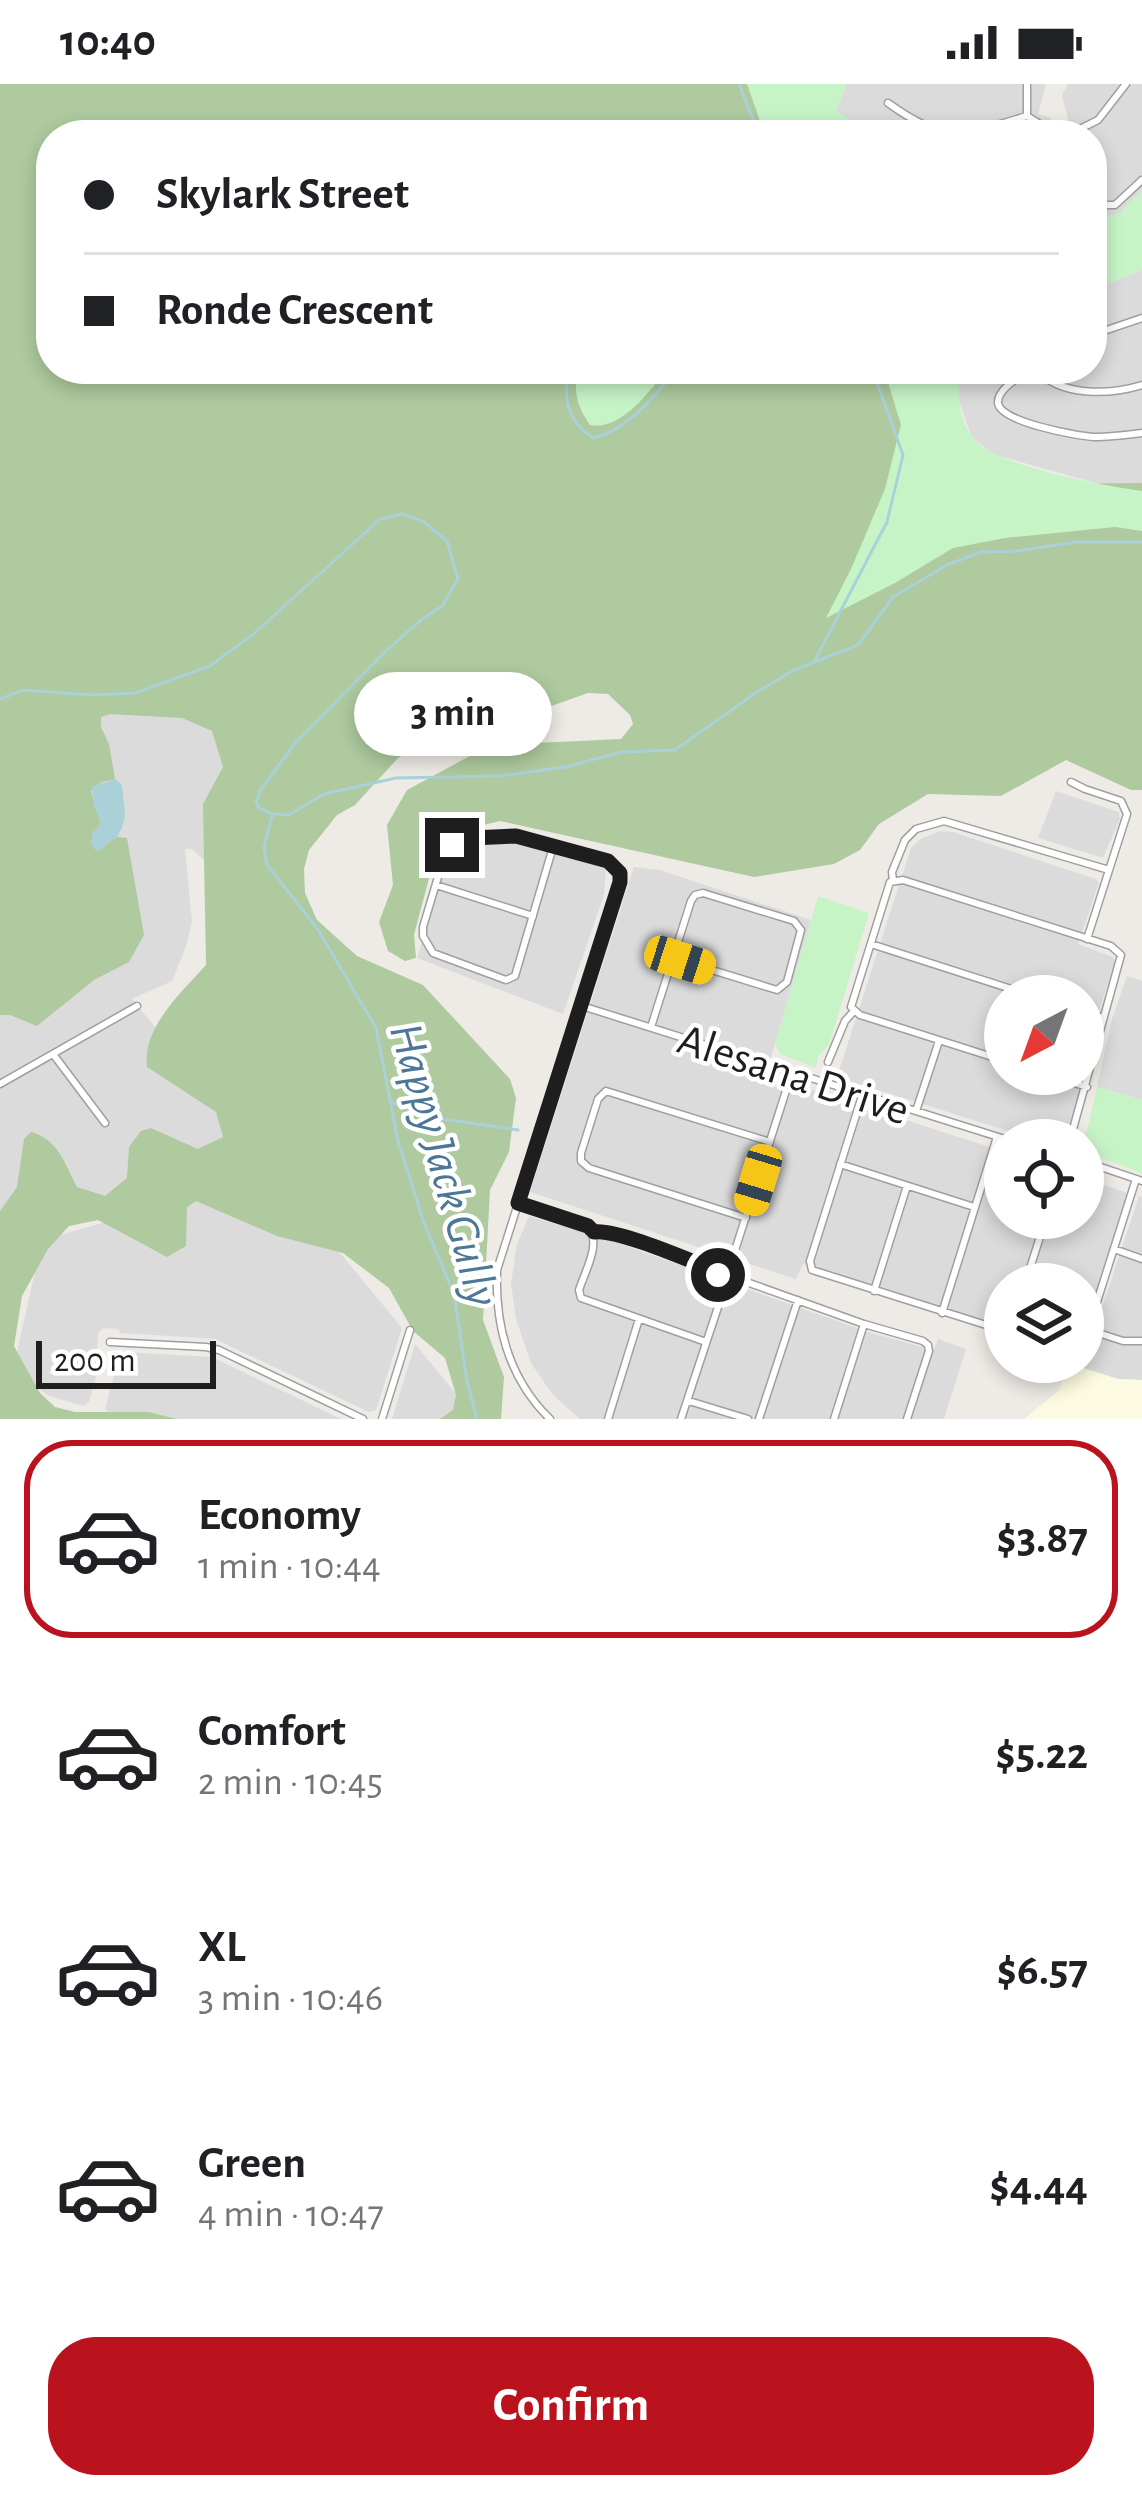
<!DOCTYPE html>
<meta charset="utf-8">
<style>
body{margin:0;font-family:"Alegreya Sans",sans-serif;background:#f6f6f6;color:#202124;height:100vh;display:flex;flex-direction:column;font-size:45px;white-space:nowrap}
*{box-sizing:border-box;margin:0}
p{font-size:39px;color:#757577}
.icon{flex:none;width:66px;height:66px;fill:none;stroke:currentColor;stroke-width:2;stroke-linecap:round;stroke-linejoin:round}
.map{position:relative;height:1335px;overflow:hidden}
.sheet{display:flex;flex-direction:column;background:#fff;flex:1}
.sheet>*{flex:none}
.hud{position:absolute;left:36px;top:36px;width:1071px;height:264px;border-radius:48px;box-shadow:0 6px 18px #0003;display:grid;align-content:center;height:264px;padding:0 48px;background:#fff}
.needle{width:78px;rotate:221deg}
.tools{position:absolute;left:984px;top:891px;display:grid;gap:24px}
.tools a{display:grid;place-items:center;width:120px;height:120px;border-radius:50%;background:#fff;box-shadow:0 6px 18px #0003;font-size:60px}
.scale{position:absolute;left:36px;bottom:30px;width:180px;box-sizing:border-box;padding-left:12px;border:6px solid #1e1e1e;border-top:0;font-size:33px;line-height:42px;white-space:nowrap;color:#1e1e1e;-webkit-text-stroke:9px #fff;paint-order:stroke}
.end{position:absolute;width:54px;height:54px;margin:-27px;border:15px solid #1e1e1e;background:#fff;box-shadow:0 0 0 6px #fff}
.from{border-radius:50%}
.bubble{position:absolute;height:84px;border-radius:42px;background:#fff;box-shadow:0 6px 18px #0003;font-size:39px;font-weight:700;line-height:84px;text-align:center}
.car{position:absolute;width:36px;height:72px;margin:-36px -18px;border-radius:15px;box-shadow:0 0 9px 3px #0007;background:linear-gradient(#f5c518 24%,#345 0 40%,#f5c518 0 76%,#345 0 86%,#f5c518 0)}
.hud b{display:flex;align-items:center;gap:42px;height:114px;font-size:45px}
.hud b+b{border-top:3px solid #e0e0e0}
.hud i{width:30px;height:30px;background:#202124}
ul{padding:21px 0 0;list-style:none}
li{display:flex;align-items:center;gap:36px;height:198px;margin:0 24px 18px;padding:0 24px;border:6px solid transparent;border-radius:48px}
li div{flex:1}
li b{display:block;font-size:45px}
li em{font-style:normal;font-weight:700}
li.selected{border-color:#ba131e}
li>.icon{width:108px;height:108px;stroke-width:1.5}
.cta{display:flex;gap:24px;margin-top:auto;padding:24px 48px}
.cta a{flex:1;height:138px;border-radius:48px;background:#ba131e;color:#fff;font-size:48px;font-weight:700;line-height:138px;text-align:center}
.status{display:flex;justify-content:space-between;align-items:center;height:84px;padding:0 60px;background:#fff;direction:ltr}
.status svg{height:33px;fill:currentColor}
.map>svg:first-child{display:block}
.residential{fill:#dcdbdc;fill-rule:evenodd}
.education{fill:#fcfae1}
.forest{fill:#aeca9e}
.park{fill:#c7f4c7}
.water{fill:#aad1d8}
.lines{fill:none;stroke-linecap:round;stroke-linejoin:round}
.stream{stroke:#aad1d8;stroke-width:3}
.street-casing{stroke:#9f9f9f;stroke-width:9}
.street{stroke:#fff;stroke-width:6}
.route{stroke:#1e1e1e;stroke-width:15}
.labels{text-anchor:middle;stroke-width:9;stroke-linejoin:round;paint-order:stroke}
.street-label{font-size:45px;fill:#1e1e1e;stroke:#fff}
.water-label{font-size:48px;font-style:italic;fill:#4d7796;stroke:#fff}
</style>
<div class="status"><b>10:40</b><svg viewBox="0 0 49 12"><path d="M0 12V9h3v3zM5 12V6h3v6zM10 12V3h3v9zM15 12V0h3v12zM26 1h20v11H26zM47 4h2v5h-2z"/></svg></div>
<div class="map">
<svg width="1142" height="1335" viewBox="0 0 1142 1335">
<rect width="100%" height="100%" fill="#eeebe6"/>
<path class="residential" d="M846,0H1046L1038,30L1050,34L1056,43H1070L1062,11L1068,0H1142V106L1121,128L1092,139V51H869L836,27Z
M1142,186V407L1099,400L992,370L971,352L957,311L961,285H1092V206Z
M214,581L257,828L192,765H185L192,838L186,863L172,897L132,915L238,1045L177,1098L27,1142L0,1257V618Z
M1056,707L1119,728L1120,735L1103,774L1038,754Z
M940,747L953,748L1096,795L1099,799L1078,860L1113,873L1115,878L1099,927L1077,1020L1062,1056H1036L837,993L911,764L920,755ZM1005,912H1083V990H1005Z
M517,759L606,783L604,811L563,930L417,874L447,776L454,768L474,760Z
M634,783L660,786L811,836L766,991L1005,1068V1134H1083V1094L1128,1109L1083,1252V1200H1005V1244L803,1180L796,1195L530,1108Z
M1127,892L1142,897V1016L1097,1003L1111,938Z
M249,1058L402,1244L376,1326L369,1328L215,1255L121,1249L117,1245L103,1244L98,1249L97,1266L102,1271L89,1318L84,1322L49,1312L13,1286L42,1156L184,1116Z
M1139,1112L1142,1113V1296L1118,1295L1082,1284Z
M529,1132L604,1154L871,1249L934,1266L938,1255L966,1265L944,1335H580L553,1311L531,1279L516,1235L511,1200L517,1160Z
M415,1260L477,1335H392Z
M124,1268L212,1273L341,1335H124L109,1330L105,1325L119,1273Z"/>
<path class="education" d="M1068,1279L1118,1295L1142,1296V1335H1024L1059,1306Z"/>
<path class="forest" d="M0,0H832V25L857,51H51V285H947L934,391L1051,400L1142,399V706H1131L1066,676L1001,712L928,710L879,740L860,766L834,780L754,793L500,737L450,749L437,764L414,851L416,874L405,877L388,867L379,838L393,801L387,741L407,706L490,661L621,655L633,640L630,631L608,610L588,609L529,630L453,642L398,674L355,721L337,731L309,766L304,785L305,809L317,836L357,872L423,901L510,995L516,1014L509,1068L490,1106L483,1236L504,1293L501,1335H440L453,1326L456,1311L445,1274L413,1247L389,1204L343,1169L277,1152L196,1117L187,1123L186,1162L167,1173L98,1136L69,1142L48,1165L22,1212L14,1262L40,1309L55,1323L75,1328H148L177,1335H0V1127L17,1103L24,1055L31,1048C58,1055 65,1080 77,1103L105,1112L127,1094L129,1063L141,1047L151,1044L198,1065L223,1053L216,1028L147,983C142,943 182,908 206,881L203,720L223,683L212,647L182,634L110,630L101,633V643L109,660L115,695L102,698L91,707L101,739L92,751L105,760L117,753L127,754L144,851L129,878L94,896L37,942L10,931H0Z"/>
<path class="park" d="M747,0H846L837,27L869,51H765Z
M1142,106V186L1092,206V139L1121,128Z
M578,285H667C649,308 621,347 590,341C577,323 573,307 578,285Z
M884,285H961C957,308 958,337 974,355C1000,384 1103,401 1142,407V447L1115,443L1005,454L953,464L895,499L826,534L851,485L885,405L901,341Z
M818,812L869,829L829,961L818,972L816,984L780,970L775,960Z
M1097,1003L1142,1016V1089L1086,1068L1083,1064Z"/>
<path class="water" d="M115,695L122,701L125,731L122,744L117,753L97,768L91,760L92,751L101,739L94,722L92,703Z"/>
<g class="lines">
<path class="stream" d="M739,0L759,51
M567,285C566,318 564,334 593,354C629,346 654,311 678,285
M880,299L888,285
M815,576L887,438L903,371L872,285
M0,615L23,606L93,611L135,609L210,582L256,548L380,435L402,430L424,438L447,457L458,495L442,522L421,536L387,566L295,659L260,707L256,718L259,724L273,730L289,731L324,710L396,694L501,692L565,683L622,668L675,666L757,608L794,586L858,561L893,513L947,481L981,468L1016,467L1077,458H1142
M272,732L264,763L267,781L317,844L376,944L398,1057L424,1139L454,1210L467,1297L477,1335
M391,1018L423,1032L518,1046"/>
<defs>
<path id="street" d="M888,19C945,60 963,51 1027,32L1056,50
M1027,32V0
M1068,51L1098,36L1126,0
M1092,107L1105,121H1115L1142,96
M1092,251L1142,234
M1030,285C1021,292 997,305 998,319C1000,338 1077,352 1094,353C1110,353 1126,351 1142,349
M1036,285C1060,313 1109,311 1142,301
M1071,698L1085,705L1121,717L1127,730L1087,855
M893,796L892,788L905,756L916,745L944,737L1109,786
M436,801L533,832
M871,860L1033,912
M582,922L1008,1056
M1083,928L1103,934
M651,943L691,817L695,811L703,809L794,837L801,846L787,898L777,906L673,874
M53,970L105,1039
M1005,977L860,931L851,923L890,798L903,796L1111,862L1121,871L1070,1056
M828,978L845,937L854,927
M1046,990L1087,1003
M0,1000L137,922
M862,1012L810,1177L812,1186L1005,1247
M916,1027L939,957
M1083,1077L1142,1097
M840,1080L974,1123
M518,1119L588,1142C602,1159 585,1187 579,1206L581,1214L706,1258
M746,1134L589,1084L581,1077V1069L598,1015L606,1007L770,1058
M594,1148L605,1146L719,1188
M1114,1165L1142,1175
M718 1192a10 10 0 1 1 20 0a10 10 0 1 1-20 0Z
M730,1182L792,988
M738,1195L864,1240L834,1335
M1025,1200L1046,1134
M874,1207L907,1102
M942,1229L997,1053
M864,1240L923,1257L928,1261L929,1267L907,1335
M1089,1246L1123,1257H1142
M110,1258L206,1263L219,1266L363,1335
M1083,1262L1136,1095
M689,1317L748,1335
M382,1335L410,1246
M550,1335C508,1294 495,1242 497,1186L620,798V789L608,777L516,752L472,754L458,758L444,773L423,843V852L433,869L506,896L515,892L553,763
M608,1335L639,1235
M681,1335L725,1202
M759,1335L798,1216"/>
</defs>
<use href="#street" class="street-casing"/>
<use href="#street" class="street"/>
</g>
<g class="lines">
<path class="route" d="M452,761L472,754L516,752L608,777L620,789V798L518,1119L588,1142L594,1148C616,1144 693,1178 719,1188L718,1191"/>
</g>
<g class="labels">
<g class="street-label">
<text transform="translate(794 989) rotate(18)" y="16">Alesana Drive</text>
</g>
<g class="water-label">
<text transform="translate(446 1080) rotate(74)" y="17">Happy Jack Gully</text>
</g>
</g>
</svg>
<div class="tools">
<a><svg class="needle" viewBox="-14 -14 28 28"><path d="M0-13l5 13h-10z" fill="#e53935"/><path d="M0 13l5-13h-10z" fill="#757577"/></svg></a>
<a><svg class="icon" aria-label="locate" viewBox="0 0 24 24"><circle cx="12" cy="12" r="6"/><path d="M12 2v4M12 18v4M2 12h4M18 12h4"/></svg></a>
<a><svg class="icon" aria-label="layers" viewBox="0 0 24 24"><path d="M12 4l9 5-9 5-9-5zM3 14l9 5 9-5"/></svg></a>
</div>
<div class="scale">200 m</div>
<i class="end from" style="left:718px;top:1191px"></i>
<i class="end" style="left:452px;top:761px"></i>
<div class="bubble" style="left:354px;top:588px;width:198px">3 min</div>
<i class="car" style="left:680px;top:876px;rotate:108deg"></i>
<i class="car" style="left:758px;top:1096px;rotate:197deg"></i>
<div class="hud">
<b><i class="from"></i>Skylark Street</b>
<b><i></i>Ronde Crescent</b>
</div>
</div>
<section class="sheet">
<ul>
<li class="selected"><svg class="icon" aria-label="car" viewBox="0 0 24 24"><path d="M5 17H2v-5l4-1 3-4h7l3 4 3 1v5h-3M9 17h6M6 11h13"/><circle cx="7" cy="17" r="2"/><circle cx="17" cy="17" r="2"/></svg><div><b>Economy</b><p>1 min · 10:44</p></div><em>$3.87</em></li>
<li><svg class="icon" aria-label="car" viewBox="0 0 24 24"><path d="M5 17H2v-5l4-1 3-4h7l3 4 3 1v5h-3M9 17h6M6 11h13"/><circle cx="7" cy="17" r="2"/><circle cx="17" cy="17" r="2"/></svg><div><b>Comfort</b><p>2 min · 10:45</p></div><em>$5.22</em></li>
<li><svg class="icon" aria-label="car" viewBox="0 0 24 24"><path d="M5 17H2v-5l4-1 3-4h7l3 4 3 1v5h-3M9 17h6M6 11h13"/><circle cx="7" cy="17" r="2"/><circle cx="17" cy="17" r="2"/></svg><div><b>XL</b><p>3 min · 10:46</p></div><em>$6.57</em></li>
<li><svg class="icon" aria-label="car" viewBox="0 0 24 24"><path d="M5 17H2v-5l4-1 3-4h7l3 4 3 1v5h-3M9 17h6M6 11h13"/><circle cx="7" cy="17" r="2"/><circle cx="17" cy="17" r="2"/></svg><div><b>Green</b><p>4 min · 10:47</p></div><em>$4.44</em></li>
</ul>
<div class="cta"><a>Confirm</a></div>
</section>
